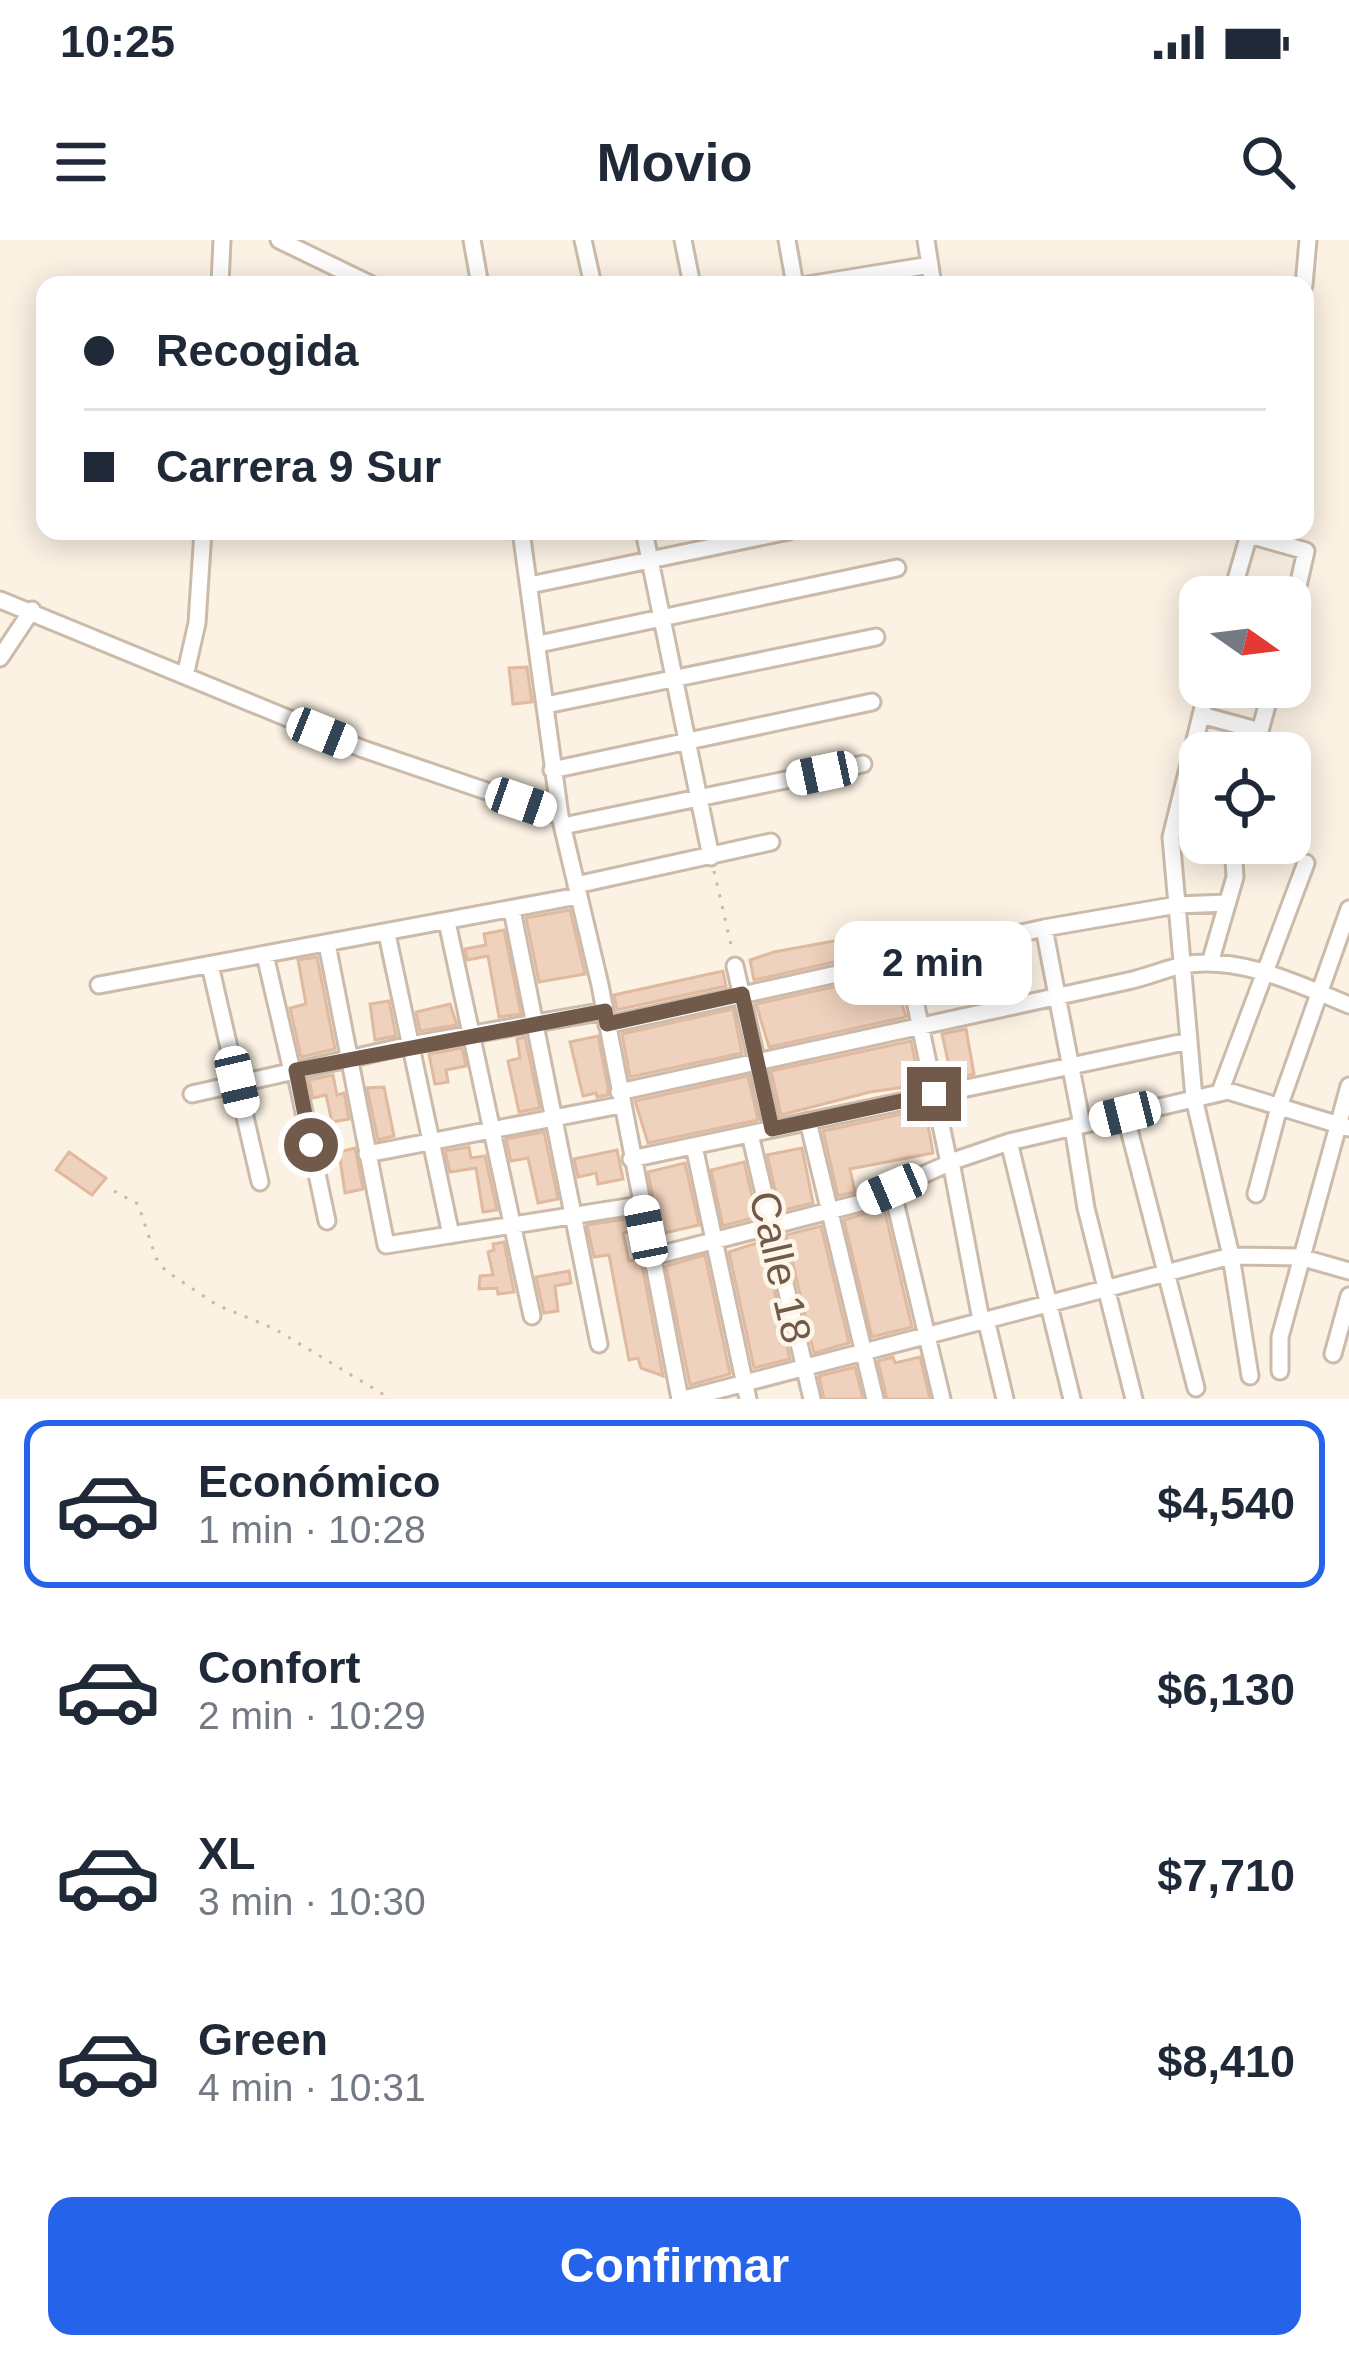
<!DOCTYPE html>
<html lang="es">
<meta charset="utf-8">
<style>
body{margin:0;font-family:Arial,sans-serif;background:#f6f6f7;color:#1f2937;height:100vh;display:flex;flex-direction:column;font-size:45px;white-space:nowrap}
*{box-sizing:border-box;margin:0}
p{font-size:39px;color:#747a83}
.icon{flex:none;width:66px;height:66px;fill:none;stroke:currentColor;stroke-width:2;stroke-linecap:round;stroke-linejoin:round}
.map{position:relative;height:1159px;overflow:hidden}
.details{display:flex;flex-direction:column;background:#fff;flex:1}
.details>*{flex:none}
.guide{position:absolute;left:36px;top:36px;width:1278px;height:264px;border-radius:24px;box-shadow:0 6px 30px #0003;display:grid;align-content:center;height:264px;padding:0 48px;background:#fff}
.needle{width:78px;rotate:104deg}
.tools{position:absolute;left:1179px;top:336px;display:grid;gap:24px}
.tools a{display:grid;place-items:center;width:132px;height:132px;border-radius:24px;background:#fff;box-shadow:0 6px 30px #0003;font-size:60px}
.end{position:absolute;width:54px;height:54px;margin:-27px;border:15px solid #725a4b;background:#fff;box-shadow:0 0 0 6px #fff}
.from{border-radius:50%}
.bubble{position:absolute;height:84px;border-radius:24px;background:#fff;box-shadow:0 6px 30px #0003;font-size:39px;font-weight:700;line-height:84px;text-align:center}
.car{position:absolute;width:36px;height:72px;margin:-36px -18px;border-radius:15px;box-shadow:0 0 9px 3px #0007;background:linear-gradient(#fff 24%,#345 0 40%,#fff 0 76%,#345 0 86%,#fff 0)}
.guide b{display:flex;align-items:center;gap:42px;height:114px;font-size:45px}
.guide b+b{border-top:3px solid #e0e1e3}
.guide i{width:30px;height:30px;background:#1f2937}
ul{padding:21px 0 0;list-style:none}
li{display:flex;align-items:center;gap:36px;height:168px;margin:0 24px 18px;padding:0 24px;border:6px solid transparent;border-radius:24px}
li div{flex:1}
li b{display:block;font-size:45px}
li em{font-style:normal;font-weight:700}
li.on{border-color:#2563eb}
li>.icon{width:108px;height:108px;stroke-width:1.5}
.action{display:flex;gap:24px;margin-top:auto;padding:24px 48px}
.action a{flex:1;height:138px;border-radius:24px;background:#2563eb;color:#fff;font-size:48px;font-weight:700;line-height:138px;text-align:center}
.status{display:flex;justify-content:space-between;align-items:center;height:84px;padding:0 60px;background:#fff;direction:ltr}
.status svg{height:33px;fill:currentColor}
header{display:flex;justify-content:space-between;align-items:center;height:156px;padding:0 48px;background:#fff;font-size:54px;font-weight:700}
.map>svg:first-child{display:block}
.building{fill:#efd2bd;stroke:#e0b99e;stroke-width:3}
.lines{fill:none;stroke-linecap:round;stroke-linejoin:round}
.minor-casing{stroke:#ccbaab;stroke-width:21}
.path{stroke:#d3b5a0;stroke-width:3;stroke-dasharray:3 9;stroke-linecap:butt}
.minor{stroke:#fff;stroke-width:15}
.route{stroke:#725a4b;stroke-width:15}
.labels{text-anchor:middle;stroke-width:9;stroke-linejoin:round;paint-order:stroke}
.street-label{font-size:42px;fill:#725a4b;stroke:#fef6ea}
</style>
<div class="status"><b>10:25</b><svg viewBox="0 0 49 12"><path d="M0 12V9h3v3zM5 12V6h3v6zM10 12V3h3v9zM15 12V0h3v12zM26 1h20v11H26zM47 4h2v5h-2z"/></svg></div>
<header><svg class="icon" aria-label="menu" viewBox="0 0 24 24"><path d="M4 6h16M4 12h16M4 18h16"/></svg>Movio<svg class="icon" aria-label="search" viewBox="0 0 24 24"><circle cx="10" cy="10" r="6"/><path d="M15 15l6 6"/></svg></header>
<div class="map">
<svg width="1349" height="1159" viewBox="0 0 1349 1159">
<rect width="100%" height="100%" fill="#fbf2e4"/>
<path class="building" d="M527,427L532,462L513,464L509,428Z
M570,670L585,734L539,742L526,678Z
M932,683L936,699L754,740L750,720L774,712Z
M504,690L521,774L499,777L488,716L467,720L465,709L486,705L484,694Z
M317,717L335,809L301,817L290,768L306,764L298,720Z
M723,731L726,746L617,770L614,755Z
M892,734L906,777L769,807L756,764Z
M389,761L396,796L375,800L370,764Z
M450,764L457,785L420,791L416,772Z
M733,769L742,813L630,837L622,794Z
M966,789L974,834L952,839L942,794Z
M598,796L608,848V855L597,857L596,853L583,856L570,802Z
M525,797L540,868L519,872L508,821L520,818L517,799Z
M911,801L920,845L870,852L781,875L771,831Z
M462,808L466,826L446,830L448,842L435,844L429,814Z
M333,835L337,855L344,853L349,879L332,882L326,855L313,858L309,840Z
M748,836L758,880L648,903L635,861Z
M384,847L394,896L378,900L367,848Z
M925,869L933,913L850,929L855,952L838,956L823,891Z
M544,892L558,959L538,963L528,918L511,921L506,899Z
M469,907L471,918L485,916L497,970L483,972L476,928L450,932L445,911Z
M355,908L363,949L345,953L339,912Z
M802,908L813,963L780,971L767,915Z
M617,910L623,939L598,944L596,933L578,937L574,919Z
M69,912L106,938L92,955L56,930Z
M744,922L757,977L723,986L711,930Z
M685,923L699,985L660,994L648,932Z
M884,968L912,1087L872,1097L844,980Z
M633,978L635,990L623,993L629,1021L639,1019L642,1025L663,1136L641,1128L638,1118L629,1120L609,1015L594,1017L587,985Z
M821,986L849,1103L814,1113L786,995Z
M763,1001L790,1119L754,1128L729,1012Z
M504,1002L514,1052L498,1054L497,1048L479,1049L480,1036L493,1035L488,1012L494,1010L493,1004Z
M705,1015L730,1134L690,1145L666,1026Z
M569,1031L571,1043L555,1046L558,1071L544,1073L536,1037Z
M893,1117L895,1123L920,1117L930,1159H887L878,1121Z
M855,1127L863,1159H824L819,1136Z"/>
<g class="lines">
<defs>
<path id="minor" d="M279,0L372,45
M472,0L480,45
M583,0L593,45
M683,0L692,45
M787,0L795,45
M926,0L933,45
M220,45L222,0
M807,45L930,25
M1304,45L1308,0
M521,291L560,576L600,745L680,1159
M644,291L711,617
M1249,295L1306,311L1290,381
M530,345L789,291
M1231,357L1250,291
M0,360L363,509L560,576
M539,404L897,328
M0,418L32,370
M185,436L197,383L203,291
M1208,447L1171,597L1194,858L1231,1016L1250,1136
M546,465L876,397
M1201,475L1260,491
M1254,513L1272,447
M552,530L872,462
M1178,570L1200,576
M563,586L863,524
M576,645L771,602
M512,670L599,1104
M447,682L532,1076
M1044,688L1082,885
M387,694L451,995
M327,704L386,1005L640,965
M265,715L292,831
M906,718L949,923
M1210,723L1235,637L1233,603
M210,725L260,942
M735,726L772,889
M99,745L578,656
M607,785L1044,688L1177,665L1227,663
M295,830L327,981
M619,852L1128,741C1147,737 1165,729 1183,725C1239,715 1298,744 1349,765
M1220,852L1306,623
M192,854L410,805L605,771
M1125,874L1196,1148
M808,881L875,1159
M1073,887L1086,968L1134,1159
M750,894L812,1159
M1009,902L1072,1159
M694,906L748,1159
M367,914L621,865
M631,919L1189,801
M951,922L981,1080
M892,949L942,1159
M1256,954L1279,867L1349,669
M651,1017L860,963L956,920L1009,902L1228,851L1349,888
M986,1079L1005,1159
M1333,1114L1349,1056
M1280,1131V1097L1349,846
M684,1159L1231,1016L1300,1017L1349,1031"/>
</defs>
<use href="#minor" class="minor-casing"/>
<path class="path" d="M714,631L732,709
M114,951L138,964L156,1018L166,1031L217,1065L275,1089L391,1159"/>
<use href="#minor" class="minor"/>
</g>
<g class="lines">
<path class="route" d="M311,905L296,830L605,771L607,784L742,754L772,889L934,854"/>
</g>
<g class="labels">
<g class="street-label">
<text transform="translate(781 1027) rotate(77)" y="15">Calle 18</text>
</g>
</g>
</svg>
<div class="tools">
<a><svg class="needle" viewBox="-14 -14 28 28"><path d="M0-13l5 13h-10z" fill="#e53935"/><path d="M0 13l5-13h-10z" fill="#747a83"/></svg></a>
<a><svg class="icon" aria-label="locate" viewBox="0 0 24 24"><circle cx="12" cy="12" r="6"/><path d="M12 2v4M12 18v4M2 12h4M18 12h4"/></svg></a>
</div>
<i class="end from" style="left:311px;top:905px"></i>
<i class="end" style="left:934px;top:854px"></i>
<div class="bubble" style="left:834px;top:681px;width:198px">2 min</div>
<i class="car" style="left:322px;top:493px;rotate:112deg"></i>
<i class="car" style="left:822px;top:533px;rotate:258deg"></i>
<i class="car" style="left:521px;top:562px;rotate:109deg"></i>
<i class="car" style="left:237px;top:842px;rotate:167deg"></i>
<i class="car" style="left:1125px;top:874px;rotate:256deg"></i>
<i class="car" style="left:892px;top:949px;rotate:247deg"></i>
<i class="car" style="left:646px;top:991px;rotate:349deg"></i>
<div class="guide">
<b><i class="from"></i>Recogida</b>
<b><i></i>Carrera 9 Sur</b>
</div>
</div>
<section class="details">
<ul>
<li class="on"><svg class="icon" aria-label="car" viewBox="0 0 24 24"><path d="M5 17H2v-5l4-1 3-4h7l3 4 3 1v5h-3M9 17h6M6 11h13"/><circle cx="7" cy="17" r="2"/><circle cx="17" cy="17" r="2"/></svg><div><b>Económico</b><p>1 min · 10:28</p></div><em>$4,540</em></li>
<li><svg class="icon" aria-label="car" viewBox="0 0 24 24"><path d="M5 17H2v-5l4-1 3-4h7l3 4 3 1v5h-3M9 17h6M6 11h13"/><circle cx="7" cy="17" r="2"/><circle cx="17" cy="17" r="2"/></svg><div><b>Confort</b><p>2 min · 10:29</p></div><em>$6,130</em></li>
<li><svg class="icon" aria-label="car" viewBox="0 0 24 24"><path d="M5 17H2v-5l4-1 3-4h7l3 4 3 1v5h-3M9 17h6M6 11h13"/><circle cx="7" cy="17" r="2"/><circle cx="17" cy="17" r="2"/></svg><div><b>XL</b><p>3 min · 10:30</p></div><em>$7,710</em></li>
<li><svg class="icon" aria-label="car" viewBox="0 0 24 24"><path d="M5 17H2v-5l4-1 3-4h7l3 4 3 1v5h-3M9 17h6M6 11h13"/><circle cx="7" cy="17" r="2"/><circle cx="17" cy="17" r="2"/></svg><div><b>Green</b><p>4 min · 10:31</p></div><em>$8,410</em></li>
</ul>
<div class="action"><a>Confirmar</a></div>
</section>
